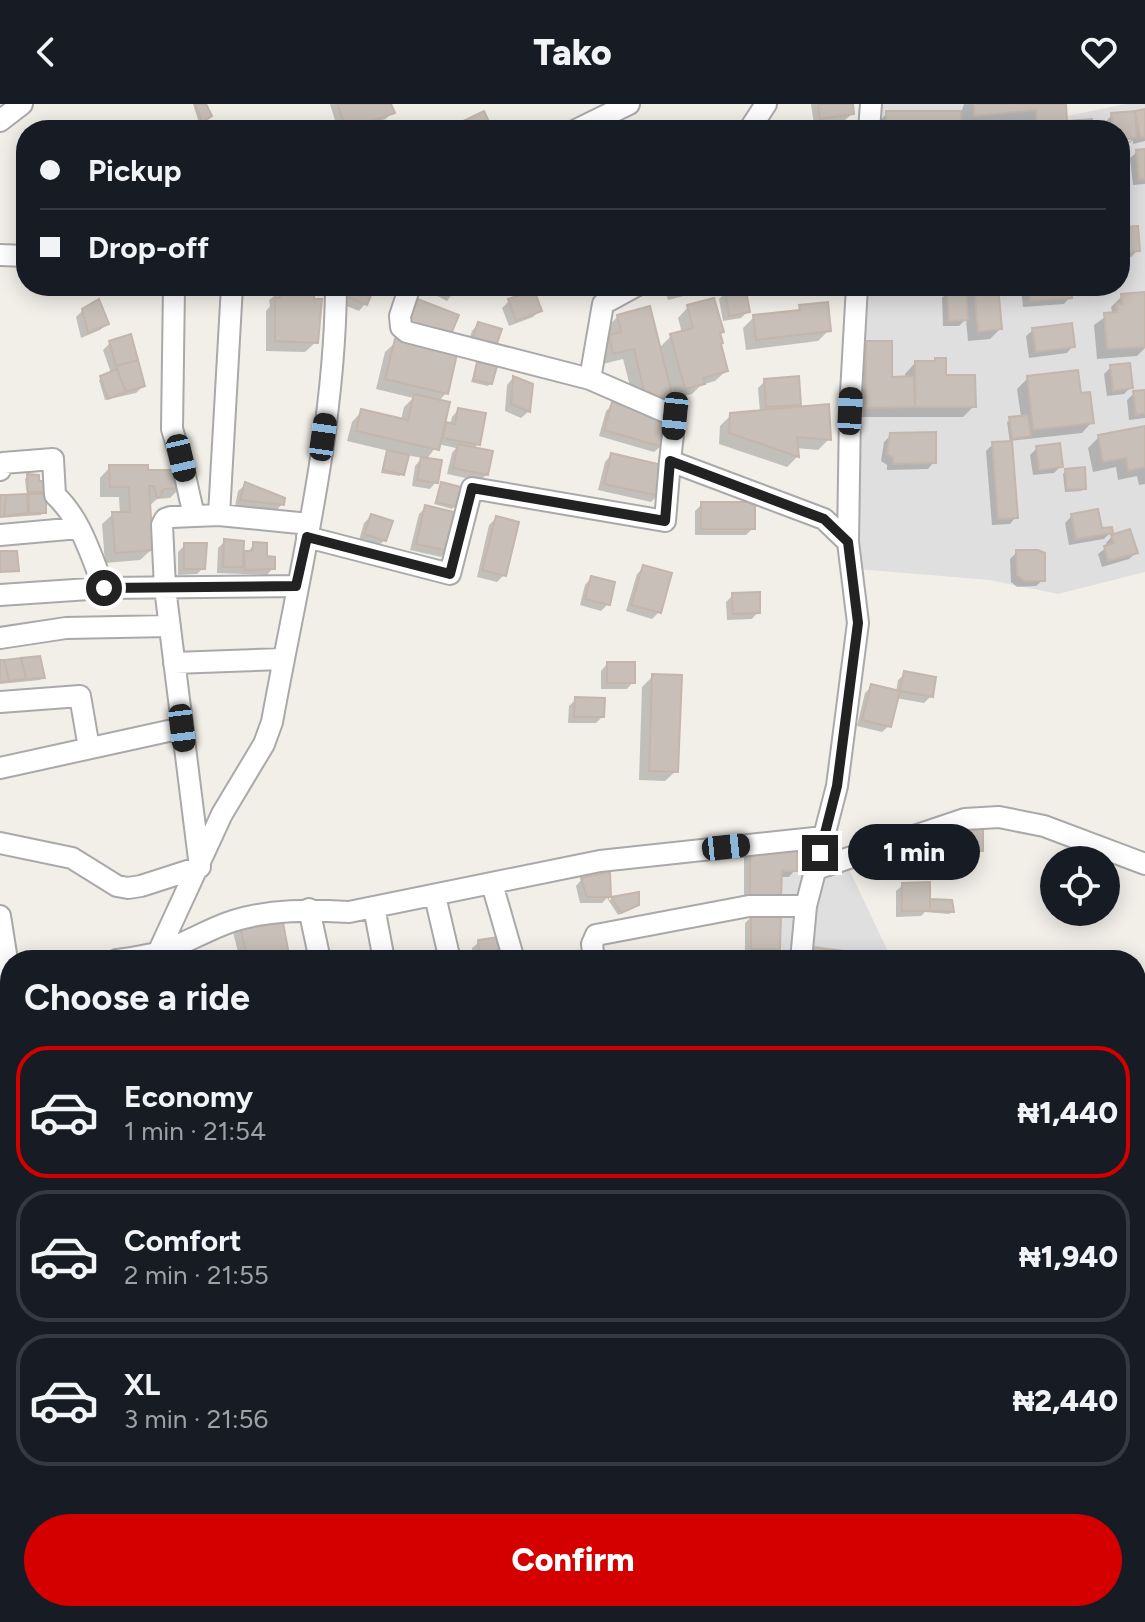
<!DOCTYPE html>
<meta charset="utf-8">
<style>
body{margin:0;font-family:Figtree,sans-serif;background:#242831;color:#f1f3f6;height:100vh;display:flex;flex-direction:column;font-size:30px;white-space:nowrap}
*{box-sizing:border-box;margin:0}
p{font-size:26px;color:#9ea1a6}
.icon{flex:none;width:44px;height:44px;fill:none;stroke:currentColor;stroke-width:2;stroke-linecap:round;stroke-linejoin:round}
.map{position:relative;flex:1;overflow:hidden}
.sheet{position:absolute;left:0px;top:846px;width:1146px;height:672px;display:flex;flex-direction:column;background:#171b24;border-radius:32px 32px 0 0;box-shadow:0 4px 20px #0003}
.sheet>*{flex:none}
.hud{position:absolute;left:16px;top:16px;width:1114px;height:176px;border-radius:32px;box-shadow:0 4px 20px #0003;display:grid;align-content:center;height:176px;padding:0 24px;background:#171b24}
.fabs{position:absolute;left:1040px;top:742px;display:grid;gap:16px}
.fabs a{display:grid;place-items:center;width:80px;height:80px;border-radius:50%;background:#171b24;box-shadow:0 4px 20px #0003;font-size:40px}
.end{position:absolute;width:36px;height:36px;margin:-18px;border:10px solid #222;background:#fff;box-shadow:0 0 0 4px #fff}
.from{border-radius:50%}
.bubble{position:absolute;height:56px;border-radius:28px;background:#171b24;box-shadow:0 4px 20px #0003;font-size:26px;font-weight:800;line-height:56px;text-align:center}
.car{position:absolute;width:24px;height:48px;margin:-24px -12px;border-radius:10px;box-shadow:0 0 6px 2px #0007;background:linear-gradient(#222 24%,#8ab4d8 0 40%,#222 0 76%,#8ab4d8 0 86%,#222 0)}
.hud b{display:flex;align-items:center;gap:28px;height:76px;font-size:30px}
.hud b+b{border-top:2px solid #363941}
.hud i{width:20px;height:20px;background:#f1f3f6}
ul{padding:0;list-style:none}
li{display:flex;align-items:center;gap:24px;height:132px;margin:0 16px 12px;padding:0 8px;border:4px solid #363941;border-radius:32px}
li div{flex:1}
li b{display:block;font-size:30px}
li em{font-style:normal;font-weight:800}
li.on{border-color:#d40000}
li>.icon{width:72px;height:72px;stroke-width:1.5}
h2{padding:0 24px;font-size:36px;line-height:96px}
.button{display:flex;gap:16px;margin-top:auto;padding:16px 24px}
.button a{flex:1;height:92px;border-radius:48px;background:#d40000;color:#fff;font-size:32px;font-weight:800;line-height:92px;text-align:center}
header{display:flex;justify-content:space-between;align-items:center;height:104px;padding:0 24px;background:#171b24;font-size:36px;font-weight:800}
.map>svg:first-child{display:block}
.residential{fill:#e0dfdf}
.shadow{fill:#0003}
.building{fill:#c7bfb8;stroke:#c4b6ab;stroke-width:2}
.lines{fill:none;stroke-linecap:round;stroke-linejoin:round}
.minor-casing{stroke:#a9a9a9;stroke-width:24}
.minor{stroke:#fff;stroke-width:20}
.route{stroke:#222;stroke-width:10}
</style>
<header><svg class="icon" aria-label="back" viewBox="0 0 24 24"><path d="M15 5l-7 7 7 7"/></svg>Tako<svg class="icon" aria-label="heart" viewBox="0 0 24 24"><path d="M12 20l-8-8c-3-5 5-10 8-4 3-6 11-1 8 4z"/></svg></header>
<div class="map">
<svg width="1145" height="1518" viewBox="0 0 1145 1518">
<rect width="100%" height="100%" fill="#f2efe9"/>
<path class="residential" d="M873,0H1066L1067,12L1126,0H1145V468L1058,490L990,476L857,465L867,182H1120V26H872Z
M780,742L847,761L892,856H770Z
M207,1508H659L658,1518H190Z
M734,1508H943L948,1518H737Z"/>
<path class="shadow" d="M193,0H204L207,15L199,19Z
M330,0H389L392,8L386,15L370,20L372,26H338Z
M811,0H851L852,10L845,16L814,20Z
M964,0H1064L1065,19L1090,26H1023L1022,19L959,26H877V20L887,9H961Z
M1145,6V37L1133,40V36L1128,40L1120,41V38L1131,37V33L1120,34V26H1106L1105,18L1112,11Z
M458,21L490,23L487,26H454Z
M1145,47V80L1133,81L1130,54L1137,48Z
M1120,125L1138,146L1131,153L1120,154Z
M286,182H298L316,238L305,248L266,247V207L270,202L269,196Z
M373,182L365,200L359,207L332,196Z
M424,182H458L447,197L422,184Z
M569,182H597L572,190Z
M664,182H723L668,196Z
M963,182H1010L1003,189H997L1000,225L990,235L968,237L966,215L959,222H943L942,194L948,187H963Z
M1021,182H1069L1070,193L1064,200L1023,203Z
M726,188L748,207L741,214L723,217L719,195Z
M1122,192L1145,202V244L1137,252L1097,255L1094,221L1112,208L1111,203Z
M509,197L539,207L533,213L509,222L502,204Z
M688,203L718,230L726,267L715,277L701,281L692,290L675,294L673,287L659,300L636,305L623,255L603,260L599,244L610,233L608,223L618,212L659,244L671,232L682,229L678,214Z
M800,203L829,226L818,237L746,246L743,224L754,213L796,208Z
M83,206L107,219L100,226L81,234L76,213Z
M478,220L499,227L465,246L472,227Z
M1033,226L1073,242L1067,249L1029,254L1026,232Z
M396,238L446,289L438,298L441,326L447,321H450L452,313L458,306L478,340L473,345L487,370L480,377L447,370L452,349L456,344L438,340L426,356L436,378L430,385L412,382L415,362L422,354L407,351L400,372L381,369L385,351L389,347L347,337L352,318L362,307L401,316L404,303L413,294L376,285L385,248Z
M110,239L143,282L136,289L105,296L99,276L111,269L103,246Z
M867,239L890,275H905V270L915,259H932L935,256L944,273L974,302L963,313H857L856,250Z
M478,260L491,279L488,282L471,278Z
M1111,263L1131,283L1124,290L1107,292L1104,270Z
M513,274L531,281L528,308L521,314L505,307L507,281Z
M1028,274L1079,291L1092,318L1082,329L1010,337L1016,413L1010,420L992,421L986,347L993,340L1010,339L1007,318L1021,313L1017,285Z
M765,277L799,300L794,305L829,335L818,346L796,344L797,353L787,363L719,340L720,322L731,311L760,308L758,284Z
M1145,288V314L1129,316L1127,296L1134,289Z
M613,300L661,342L654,348L599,332L606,307Z
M1145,324V380L1139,381L1137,372L1118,376L1116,363L1093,368L1088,344L1099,333Z
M891,331L934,358L928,365L887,366V361L881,357L884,338Z
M1037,344L1061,362L1054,369L1033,371L1030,351Z
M611,351L658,391L651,398L598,386L605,358Z
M110,363L145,368L180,384L170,394L157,395L148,403L151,446L140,456L105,459L102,420L113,410H120L119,393H100V374Z
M1066,367L1084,384L1081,387L1065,388L1063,370Z
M28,372L46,387L44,408L41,411L0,414V393L27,392L25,375Z
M441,380L454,402L452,405L434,400Z
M245,381L282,400L276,407L235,402L238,387Z
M702,400L753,424L746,431H695V407Z
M426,403L447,446L441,453L410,446L419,410Z
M371,412L385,436L378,442L359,436L364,419Z
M1072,412L1111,428L1104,435L1069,441L1065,419Z
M496,414L504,471L497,478L477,473L489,421Z
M1112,432L1136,449L1129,455L1102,463L1098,450L1107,443L1106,439Z
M225,437L242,449H247L254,440L273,464L267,471L217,469L218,444Z
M185,441L203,464L197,470L178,471V448Z
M1017,448L1043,476L1036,482L1017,483L1011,478L1010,455Z
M644,463L659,508L652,515L626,507L637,470Z
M591,474L608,500L601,507L580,501L585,481Z
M733,491L758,508L752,515L727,516L726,498Z
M0,558L42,574L40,576L0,580Z
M607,560L633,578L627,585H601V567Z
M905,570L931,592L924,599L896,594L889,622L882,628L857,622L865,589L871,583L896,588L898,576Z
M653,572L676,667L665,677L639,676L642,583Z
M576,595L602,613L596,619H568L569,602Z
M963,726L981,746L974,753H957L956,733Z
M751,747L795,766L789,773H780L744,800V754Z
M933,748L952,766L950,768L933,765L930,750Z
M608,771L609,796L637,790L634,803L618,811L607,794L602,799H580L576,782L582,775Z
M903,781L928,800L952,808L949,810L925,808L921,812L896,813V787Z
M752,812L778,844L772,851H745V819Z
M239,817L288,856H240L232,824Z
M479,838L497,856H473L472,844Z
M1136,1047L1139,1066L1136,1069Z
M1136,1364L1145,1387V1405L1141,1409H1136Z
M1136,1426L1145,1427V1447H1139Z
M414,1508H442L432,1518H415Z
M461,1508H492L494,1518H462Z
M500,1508H524L527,1517L539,1514L538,1508H557L559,1518H500L497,1511Z
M752,1508H791L792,1518H747L746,1513Z
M881,1508H894L896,1514L890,1518H876L874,1512Z"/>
<path class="building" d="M195,0H206L212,12L202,18Z
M337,0H391L395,9L347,26Z
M818,0H853L854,10L820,15Z
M974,0H1066L1067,17L1092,15V26H1037L1036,6L974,12Z
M1145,5V33L1140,34L1135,7Z
M484,7L492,24L460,26L457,20Z
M886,7H961V26H886Z
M1135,7L1137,34L1120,36V26H1113L1111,9Z
M371,17L374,26H347Z
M624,18L627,26H601V24Z
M1145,45V75L1139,76L1136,46Z
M1138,122L1140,147L1120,148V123Z
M300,182L314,185V195H322L318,239L275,237V194H280L279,183Z
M341,182H375L367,201L338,189Z
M437,182H460L456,191Z
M745,182L750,208L729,212L725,186Z
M974,182H998L1002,225L978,228Z
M1028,182H1071L1072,194L1030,197Z
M947,185H966L968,216L949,217Z
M534,186L542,207L516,217L508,195Z
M1145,188V243L1107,245L1104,209L1117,208L1116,200H1122L1121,190Z
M415,194L459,211L448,237L404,220Z
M714,194L724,228L720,229L723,239L721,240L728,267L703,274L705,280L685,285L670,230L693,224L687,201Z
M99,195L109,220L88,229L82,205Z
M828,198L831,227L756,236L753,211L800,206L799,201Z
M650,202L672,290L646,296L634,245L613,250L609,231L621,228L617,211Z
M478,218L502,225L494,248L471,240Z
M1072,219L1075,243L1036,248L1032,224Z
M131,230L138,256L116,262L109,237Z
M395,235L457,250L448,290L385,275Z
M866,237H892V273L914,272L915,303L866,304Z
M935,254H946V271H975L976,303H915V257H935Z
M138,256L145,282L126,288L116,262Z
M477,258L497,262L492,280L473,276Z
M1130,259L1133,284L1113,287L1110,261Z
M117,265L126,288L108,295L100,272Z
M1078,266L1081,289L1090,288L1094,319L1033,326L1027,272Z
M513,272L533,280L530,308L511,300Z
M799,272L801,301L766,303L764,275Z
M1145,286V309L1136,311L1133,287Z
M414,290L450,298L439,346L356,327L361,305L408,316Z
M612,298L671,315L663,343L604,326Z
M829,300L831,336L797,333L799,353L729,329L730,309Z
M458,304L486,309L480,341L443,334L446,318L455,320Z
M1028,311L1031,332L1012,335L1009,313Z
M1145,322V363L1128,367L1126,354L1103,358L1098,331Z
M936,328V359L893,360V354L887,350L890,329Z
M1012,337L1018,414L998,415L992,338Z
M1060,339L1063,363L1039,366L1036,342Z
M458,340L493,347L488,371L453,364Z
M387,346L409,351L404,371L383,366Z
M611,349L666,362L660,392L604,380Z
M421,353L442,356L438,379L417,376Z
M109,361H148V366H177L182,384L165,385L162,387L161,392L157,394L154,382H149L153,446L115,449L112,408H130L129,383H110Z
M1085,363L1086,385L1067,386L1065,365Z
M27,370L39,371V377H48V388H28Z
M245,378L285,394L284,401L240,396Z
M441,378L461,383L456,403L436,398Z
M27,390L28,409L4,412L6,391Z
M29,390H46V409H29Z
M0,391H6L4,412H0Z
M701,398H755V425H701Z
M425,401L458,409L449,447L416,440Z
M1098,405L1102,424L1112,423L1113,429L1076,435L1071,410Z
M371,410L393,417L386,437L364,430Z
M496,412L519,418L506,472L482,466Z
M1130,425L1138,449L1108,457L1104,442L1114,439L1111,431Z
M224,435L244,437L243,463H223Z
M253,438L267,439V452L275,453V465L245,466L244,447H253Z
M184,439H207L205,465H184Z
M1016,446H1038L1045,449V477H1024L1017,471Z
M0,447H17L19,467L0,468Z
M643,461L672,469L661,509L631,501Z
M591,472L615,478L610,501L585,495Z
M760,488V509L733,510L732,489Z
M40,552L45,574L26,575L21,554Z
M21,554L26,575L9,577L4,556Z
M0,556H4L9,577L0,578Z
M607,558H635V579H607Z
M904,567L936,573L933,593L900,587Z
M652,570L682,571L678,668L649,667Z
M871,580L900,587L891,623L862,616Z
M575,593L605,594L604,613H574Z
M983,722V747H963L962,724Z
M750,745L797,746V767H782L781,794H750Z
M932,746L954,747V766L935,763Z
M610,768L611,793H587L581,774Z
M930,778V807H902V779Z
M639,788V801L621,809L611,793Z
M930,795L952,796L954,808L930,807Z
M281,808L290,856H248L238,815Z
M751,810H781L780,845H751Z
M499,833V856H480L478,836Z
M813,843L843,847V856H814Z
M971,849L1010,853L1009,856H971Z
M1143,1361L1145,1373V1403L1136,1402V1362Z
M1136,1424L1145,1425V1445L1141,1446Z
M468,1508H494L496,1518H470Z
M505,1508H526L529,1518H508Z
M546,1508H559L561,1518H529L528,1515L546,1510Z
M753,1508H793L794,1518H754Z
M876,1508H896L898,1515L879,1518Z"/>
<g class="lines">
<defs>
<path id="minor" d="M0,17L22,0
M576,26L629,0
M749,26L766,0
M869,26L871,0
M0,151L26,152
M174,182L172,325L181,354L194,412
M410,182L400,212L401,223L407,228L590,275L675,312L670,357L824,415L848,438
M590,275L603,200L636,182
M0,366L3,359L53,355L55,391C81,415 91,452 104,484
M219,411L232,182
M0,431L79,424
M307,433L450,470L472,384L665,417L670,357
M0,491L104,484L296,482
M0,534L66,524L170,522
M174,559L283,555
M0,598L80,592L89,644
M0,664L182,624
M0,739L72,754L117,782L128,784L141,782L200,763L165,484L162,421L165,415L171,413L219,411L309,420
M816,765L965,715L999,713L1044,722L1145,760
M492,780L514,856
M435,792L450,856
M374,803L384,856
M309,805L320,856
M0,812L10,875
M156,853L222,710L264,640L272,618C298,475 335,328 336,182
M117,856C131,854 146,852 160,848C185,840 208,825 233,817C271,805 310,806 349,808L600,757L824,733
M594,856L592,840L596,831L749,802H806
M801,856L806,802L837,682L858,519L848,438L850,307L857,182
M1136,934H1145
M0,945H10
M0,1200L10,1199
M0,1303L10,1324
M1136,1322L1145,1321
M0,1423L10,1419
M0,1493L10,1488
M237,1508L243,1518
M670,1508L675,1518
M82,1518L103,1508"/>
</defs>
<use href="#minor" class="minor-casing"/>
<use href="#minor" class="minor"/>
</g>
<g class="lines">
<path class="route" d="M104,484L296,482L307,433L450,470L472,384L665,417L670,357L824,415L848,438L858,519L837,682L820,749"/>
</g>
</svg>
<div class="fabs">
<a><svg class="icon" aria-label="locate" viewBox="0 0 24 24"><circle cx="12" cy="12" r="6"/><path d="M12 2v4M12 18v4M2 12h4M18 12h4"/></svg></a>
</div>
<i class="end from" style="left:104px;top:484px"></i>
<i class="end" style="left:820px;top:749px"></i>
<div class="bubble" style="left:848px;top:720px;width:132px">1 min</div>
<i class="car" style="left:850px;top:307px;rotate:3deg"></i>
<i class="car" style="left:675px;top:312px;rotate:186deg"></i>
<i class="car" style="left:323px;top:333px;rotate:8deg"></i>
<i class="car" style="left:181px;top:354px;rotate:167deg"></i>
<i class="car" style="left:182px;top:624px;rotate:173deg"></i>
<i class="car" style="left:726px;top:743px;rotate:84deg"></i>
<div class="hud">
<b><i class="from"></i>Pickup</b>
<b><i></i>Drop-off</b>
</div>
<section class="sheet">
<h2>Choose a ride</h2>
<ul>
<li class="on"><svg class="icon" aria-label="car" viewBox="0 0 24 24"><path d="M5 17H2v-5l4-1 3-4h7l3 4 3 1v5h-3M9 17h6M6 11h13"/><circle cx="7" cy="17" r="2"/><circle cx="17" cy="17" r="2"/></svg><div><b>Economy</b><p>1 min · 21:54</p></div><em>₦1,440</em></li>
<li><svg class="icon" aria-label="car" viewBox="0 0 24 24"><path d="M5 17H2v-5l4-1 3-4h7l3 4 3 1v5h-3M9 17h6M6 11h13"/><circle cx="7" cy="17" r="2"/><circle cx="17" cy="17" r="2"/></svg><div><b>Comfort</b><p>2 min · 21:55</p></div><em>₦1,940</em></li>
<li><svg class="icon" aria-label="car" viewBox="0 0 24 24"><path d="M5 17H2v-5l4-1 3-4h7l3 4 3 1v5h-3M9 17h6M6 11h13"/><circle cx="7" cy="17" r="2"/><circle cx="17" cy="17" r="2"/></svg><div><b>XL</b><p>3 min · 21:56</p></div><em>₦2,440</em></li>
</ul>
<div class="button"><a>Confirm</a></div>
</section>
</div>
